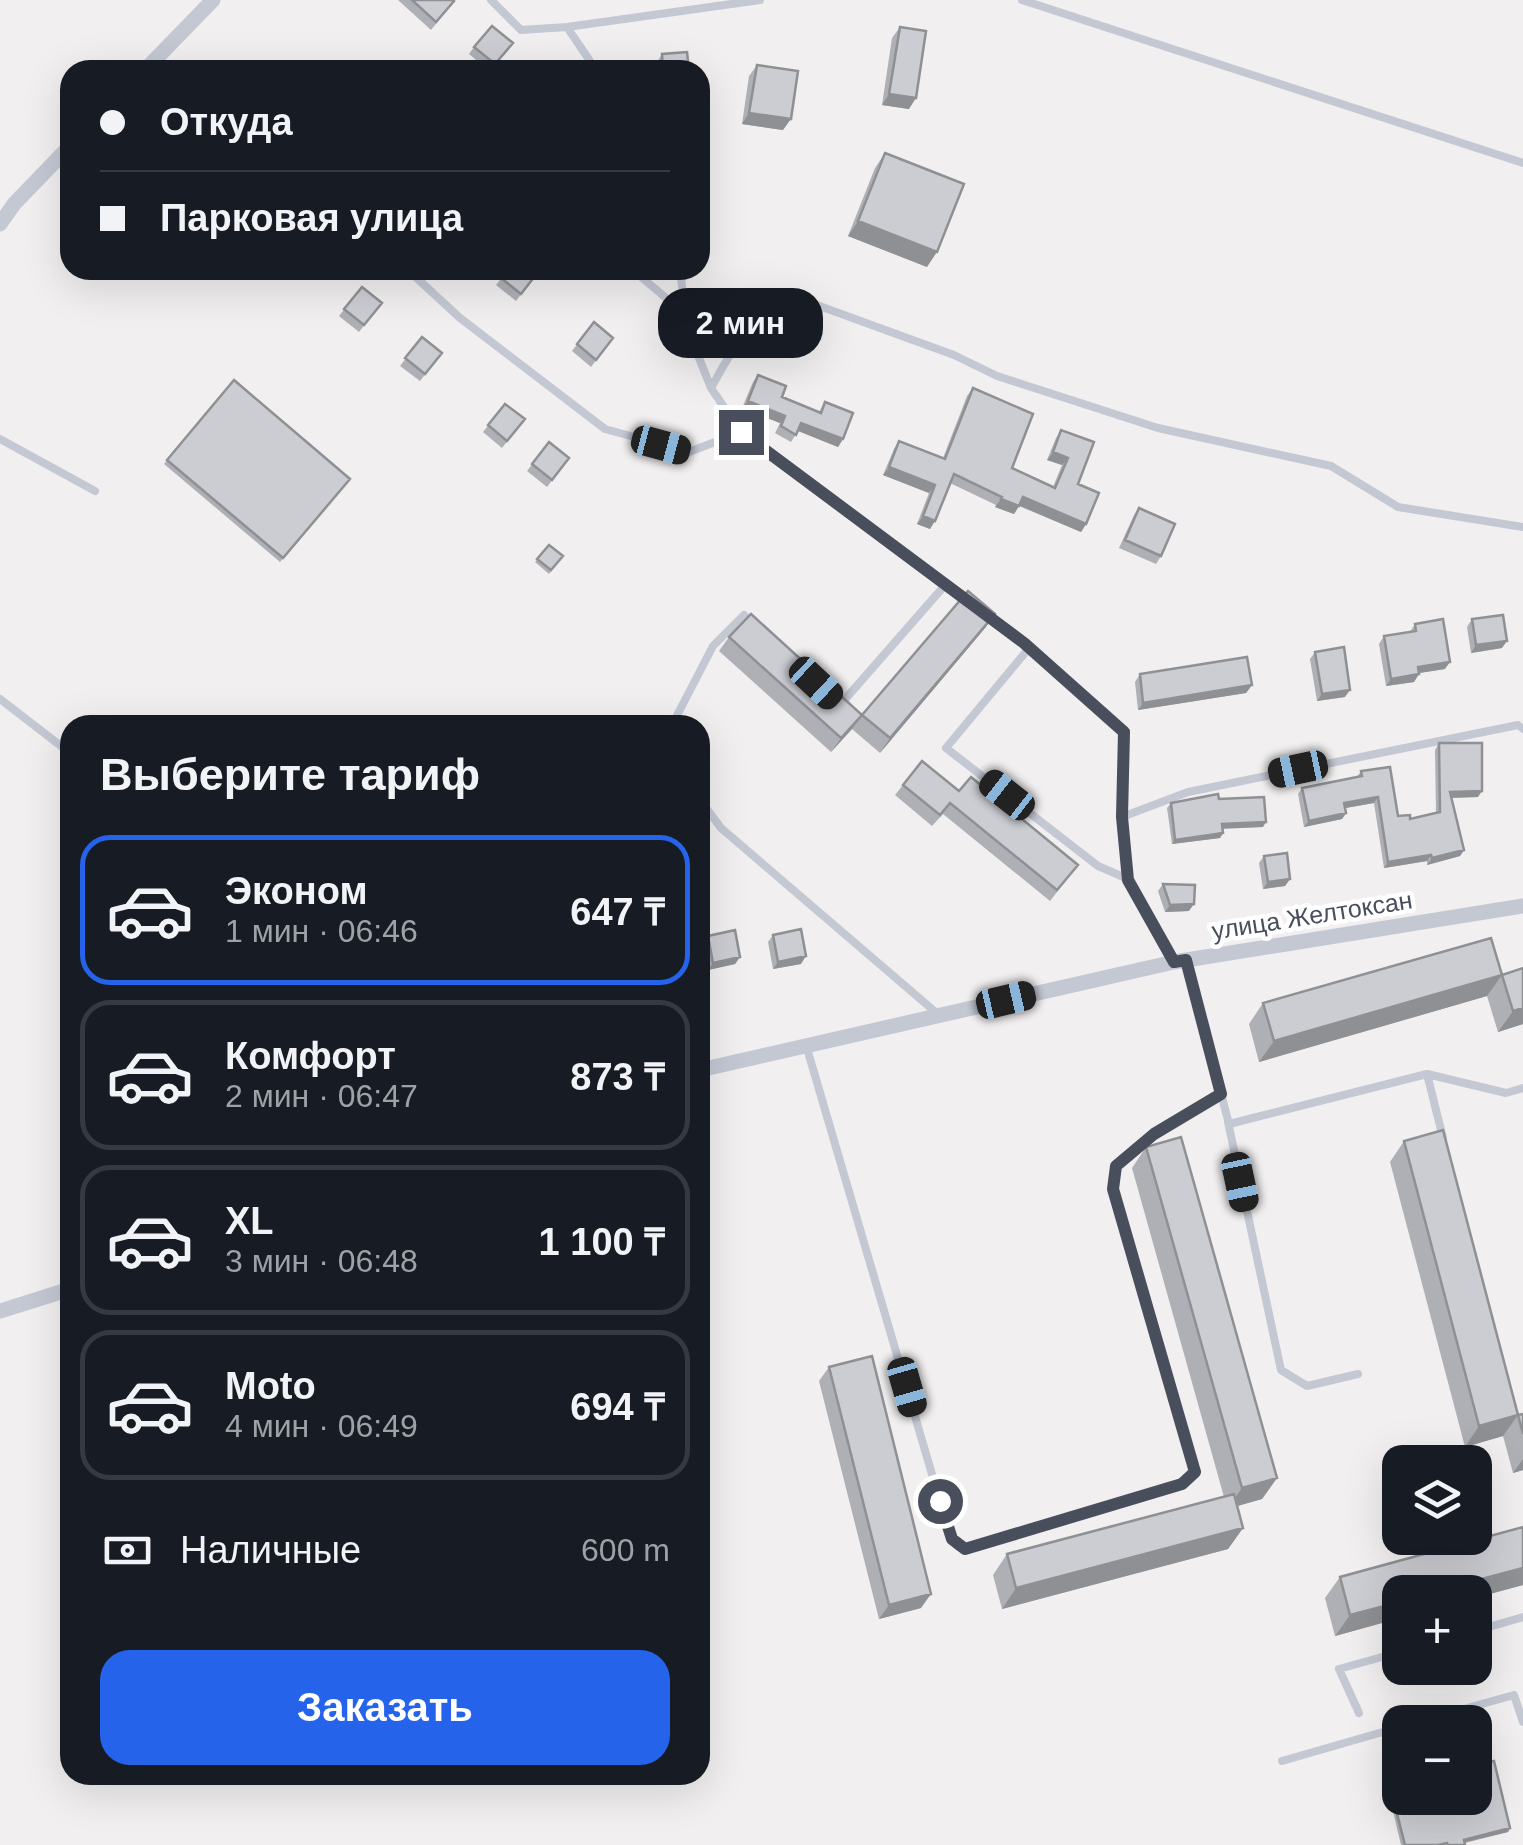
<!DOCTYPE html>
<html lang="ru">
<meta charset="utf-8">
<style>
body{margin:0;font-family:Arial,sans-serif;background:#20242c;color:#f1f3f6;height:100vh;display:flex;flex-direction:column;font-size:38px;white-space:nowrap}
*{box-sizing:border-box;margin:0}
p{font-size:32px;color:#9ea1a6}
.icon{flex:none;width:55px;height:55px;fill:none;stroke:currentColor;stroke-width:2;stroke-linecap:round;stroke-linejoin:round}
.map{position:relative;flex:1;overflow:hidden}
.side{position:absolute;left:60px;top:715px;width:650px;height:1070px;display:flex;flex-direction:column;background:#171b24;border-radius:30px;box-shadow:0 10px 40px #0002}
.side>*{flex:none}
.guide{position:absolute;left:60px;top:60px;width:650px;height:220px;border-radius:30px;box-shadow:0 10px 40px #0002;display:grid;align-content:center;height:220px;padding:0 40px;background:#171b24}
.buttons{position:absolute;left:1382px;top:1445px;display:grid;gap:20px}
.buttons a{display:grid;place-items:center;width:110px;height:110px;border-radius:20px;background:#171b24;box-shadow:0 10px 40px #0002;font-size:50px}
.end{position:absolute;width:45px;height:45px;margin:-22px;border:12px solid #484e5b;background:#fff;box-shadow:0 0 0 5px #fff}
.from{border-radius:50%}
.bubble{position:absolute;height:70px;border-radius:30px;background:#171b24;box-shadow:0 10px 40px #0002;font-size:32px;font-weight:700;line-height:70px;text-align:center}
.car{position:absolute;width:30px;height:60px;margin:-30px -15px;border-radius:12px;box-shadow:0 0 8px 2px #0007;background:linear-gradient(#222 24%,#8ab4d8 0 40%,#222 0 76%,#8ab4d8 0 86%,#222 0)}
.guide b{display:flex;align-items:center;gap:35px;height:95px;font-size:38px}
.guide b+b{border-top:2px solid #363941}
.guide i{width:25px;height:25px;background:#f1f3f6}
ul{padding:0;list-style:none}
li{display:flex;align-items:center;gap:30px;height:150px;margin:0 20px 15px;padding:0 20px;border:5px solid #363941;border-radius:30px}
li div{flex:1}
li b{display:block;font-size:38px}
li em{font-style:normal;font-weight:700}
li.selected{border-color:#2563eb}
li>.icon{width:90px;height:90px;stroke-width:1.5}
h2{padding:0 40px;font-size:45px;line-height:120px}
.pay{display:flex;align-items:center;gap:25px;height:110px;padding:0 40px;font-size:38px}
.pay p{margin-inline-start:auto}
.primary-button{display:flex;gap:20px;margin-top:auto;padding:20px 40px}
.primary-button a{flex:1;height:115px;border-radius:30px;background:#2563eb;color:#fff;font-size:40px;font-weight:700;line-height:115px;text-align:center}
.map>svg:first-child{display:block}
.lines{fill:none;stroke-linecap:round;stroke-linejoin:round}
.lane{stroke:#c3c8d3;stroke-width:8}
.street{stroke:#c3c8d3;stroke-width:15}
.wall{fill:#afb0b5}
.shaded-wall{fill:#8f9094}
.building{fill:#cccdd3;stroke:#8f9094;stroke-width:2.5}
.route{stroke:#484e5b;stroke-width:12}
.labels{text-anchor:middle;stroke-width:9;stroke-linejoin:round;paint-order:stroke}
.street-label{font-size:25px;fill:#484e5b;stroke:#fff}
</style>
<div class="map">
<svg width="1523" height="1845" viewBox="0 0 1523 1845">
<rect width="100%" height="100%" fill="#f1efef"/>
<g class="lines">
<path class="lane" d="M491,0L521,30L567,27L596,70
M1022,0L1523,163
M567,27L760,0
M156,58L172,70
M408,270L460,318L605,429L689,452L741,432
M633,270L685,314
M680,270L687,328L711,388L741,432L969,602
M711,388C735,344 752,315 803,300L954,355L997,376L1158,428L1331,466L1398,507L1523,527
M0,439L95,491
M985,613L1024,643L1123,732L1122,817L1128,879L1174,962
M1029,648L946,748L1098,866L1128,879
M0,699L70,753
M840,705L946,584
M672,725L713,646L744,615L753,624
M700,800L721,828L939,1015
M1122,817L1188,792L1518,725L1523,729
M1186,960L1229,1124L1427,1074L1506,1093L1523,1088
M806,1045L951,1539L957,1546L965,1549L1182,1484L1195,1472L1113,1189L1115,1166L1154,1134L1221,1093
M1427,1074L1443,1138
M1228,1122L1281,1370L1307,1386L1358,1374
M1475,1631L1523,1617
M1359,1713L1339,1669L1400,1652
M1417,1722L1514,1695L1523,1722
M1282,1761L1400,1727"/>
<path class="street" d="M145,70L213,0
M0,224L14,204L70,146
M700,1070L1174,962L1523,906
M0,1311L70,1289"/>
</g>
<path class="wall" d="M398,0H453L449,8L431,30Z
M900,27L909,109L882,105L892,38Z
M474,47L507,50L491,70H488L469,54Z
M662,54L689,70H658L657,62Z
M757,65L783,130L742,124L749,76Z
M885,153L927,267L848,236L875,168Z
M508,270L538,272L516,301L496,285Z
M362,287L382,303L359,332L339,316Z
M594,322L613,338L591,367L572,351Z
M422,337L442,353L420,381L400,366Z
M758,375L782,397L819,412L825,402L843,439L838,447L798,431L791,442L775,433L780,423L742,408L753,382Z
M234,380L350,479L280,562L164,464Z
M973,388L1012,468L1053,487L1062,465L1047,460L1056,438L1061,430L1078,484L1086,524L1081,532L1019,506L1014,514L995,507L996,505L950,483L930,529L917,524L929,493L883,475L894,449L899,441L943,458L967,396Z
M505,404L525,419L502,448L483,432Z
M549,442L569,458L547,487L527,471Z
M1139,508L1161,556L1156,564L1119,548L1134,515Z
M549,545L563,556L549,574L535,562Z
M995,614L985,628L880,753L852,729L831,752L719,651L729,637L862,715Z
M1472,619L1502,648L1471,653L1467,627Z
M1415,624L1445,669L1419,673L1414,682L1386,686L1379,644L1384,636L1410,632Z
M1315,652L1345,697L1317,701L1310,659Z
M1140,674L1252,685L1246,693L1138,710L1135,682Z
M1439,743L1478,797L1451,798L1464,850L1460,856L1427,865V861L1384,868L1374,803L1345,808L1346,813L1342,819L1304,827L1298,794L1302,788L1357,777L1361,771L1398,816L1410,819L1436,813L1435,750Z
M903,785L959,791L1078,865L1050,901L943,814L932,826L895,795Z
M1219,799L1263,827L1223,828V833L1220,838L1172,844L1167,808L1171,803Z
M1264,856L1290,879L1285,886L1263,889L1259,863Z
M1163,884L1189,911L1165,912L1158,891Z
M773,935L801,964L773,969L768,942Z
M708,936L740,957L735,964L708,970L703,943Z
M1523,968V1024L1498,1032L1487,996L1259,1062L1249,1024L1263,1003L1502,975Z
M1404,1141L1518,1415L1523,1414V1470L1513,1473L1503,1436L1465,1447L1390,1162Z
M1146,1147L1277,1478L1262,1499L1237,1506L1243,1528L1228,1549L1002,1609L993,1575L1007,1554L1224,1497L1132,1168Z
M829,1367L921,1608L879,1619L819,1381Z
M1523,1527V1585L1475,1598V1592H1400V1618L1335,1636L1325,1598L1340,1577Z
M1390,1786L1510,1828L1508,1832L1465,1843V1845H1401L1388,1790Z"/>
<path class="shaded-wall" d="M889,94L916,98L909,109L882,105Z
M749,113L791,119L783,130L742,124Z
M858,221L937,252L927,267L848,236Z
M748,401L785,416L780,423L742,408Z
M801,423L843,439L838,447L796,430Z
M1053,452L1068,458L1062,465L1047,460Z
M889,467L935,485L929,493L883,475Z
M1023,497L1086,524L1081,532L1018,505Z
M1001,499L1019,506L1014,514L995,507Z
M923,516L935,521L930,529L917,524Z
M995,614L985,628L880,753L890,738Z
M1507,641L1502,648L1471,653L1476,645Z
M1450,662L1445,669L1413,674L1418,667Z
M1419,674L1414,682L1386,686L1391,679Z
M1252,685L1246,693L1138,710L1143,703Z
M1350,690L1345,697L1317,701L1322,694Z
M862,715L852,729L831,752L841,738Z
M1482,791L1478,797L1445,798L1450,792Z
M1378,797L1374,803L1340,809L1344,803Z
M1346,813L1342,819L1304,827L1309,821Z
M1266,822L1263,827L1219,829L1222,824Z
M1223,833L1220,838L1172,844L1175,840Z
M1464,850L1460,856L1427,865L1432,858Z
M1431,855L1427,861L1384,868L1388,862Z
M1290,879L1285,886L1263,889L1268,882Z
M1194,904L1189,911L1165,912L1170,905Z
M806,956L801,964L773,969L778,962Z
M740,957L735,964L708,970L713,963Z
M1502,975L1487,996L1259,1062L1274,1041Z
M1523,1008V1024L1498,1032L1513,1011Z
M1518,1415L1503,1436L1465,1447L1479,1426Z
M1523,1459V1470L1513,1473Z
M1277,1478L1262,1499L1227,1509L1242,1488Z
M1243,1528L1228,1549L1002,1609L1016,1588Z
M1523,1568V1585L1475,1598V1592H1433Z
M931,1594L921,1608L879,1619L889,1605Z
M1400,1602V1618L1335,1636L1350,1615Z
M1510,1828L1508,1832L1461,1843L1464,1840Z"/>
<path class="building" d="M412,0H453L454,1L436,22Z
M492,26L513,43L495,64L474,47Z
M900,27L926,31L916,98L889,94Z
M687,52L689,70H663L662,54Z
M757,65L798,71L791,119L749,113Z
M885,153L964,184L937,252L858,221Z
M508,270H535L538,272L521,294L501,278Z
M362,287L382,303L364,325L344,309Z
M594,322L613,338L596,360L577,344Z
M422,337L442,353L425,374L405,358Z
M758,375L786,386L782,397L821,413L825,402L853,413L843,439L801,423L796,435L781,426L785,416L748,401Z
M234,380L350,479L283,558L167,460Z
M973,388L1033,414L1012,468L1055,488L1068,458L1053,452L1061,430L1094,442L1078,484L1099,493L1086,524L1023,497L1019,506L1001,499L1002,497L954,474L935,521L923,516L935,485L889,467L899,441L945,459Z
M505,404L525,419L507,441L488,425Z
M549,442L569,458L552,480L532,464Z
M1139,508L1175,524L1161,556L1125,540Z
M549,545L563,556L551,570L537,559Z
M968,591L995,614L890,738L862,715Z
M751,614L862,715L841,738L729,637Z
M1503,615L1507,641L1476,645L1472,619Z
M1443,619L1450,662L1418,667L1419,674L1391,679L1384,636L1416,631L1415,624Z
M1344,647L1350,690L1322,694L1315,652Z
M1247,657L1252,685L1143,703L1140,674Z
M1439,743H1482V791L1450,792L1464,850L1432,858L1431,855L1388,862L1378,797L1344,803L1346,813L1309,821L1302,788L1362,776L1361,771L1390,767L1398,816L1410,815V819L1440,812Z
M922,761L959,791L971,777L1078,865L1057,890L950,803L940,815L903,785Z
M1218,794L1219,799L1264,797L1266,822L1222,824L1223,833L1175,840L1171,803Z
M1287,853L1290,879L1268,882L1264,856Z
M1163,884L1195,885L1194,904L1170,905Z
M801,929L806,956L778,962L773,935Z
M735,930L740,957L713,963L708,936Z
M1491,938L1502,975L1274,1041L1263,1003Z
M1523,968V1008L1513,1011L1502,975Z
M1443,1130L1518,1415L1479,1426L1404,1141Z
M1181,1137L1277,1478L1242,1488L1146,1147Z
M872,1356L931,1594L889,1605L829,1367Z
M1523,1414V1434L1518,1415Z
M1234,1494L1243,1528L1016,1588L1007,1554Z
M1523,1527V1568L1433,1592H1400V1602L1350,1615L1340,1577Z
M1494,1761L1510,1828L1464,1840L1465,1845H1448L1447,1843L1438,1845H1405L1390,1786L1400,1784V1798H1475V1765Z"/>
<g class="lines">
<path class="route" d="M741,432L1024,643L1124,732L1122,817L1128,880L1174,962L1186,960L1221,1094L1154,1134L1116,1166L1113,1189L1195,1472L1182,1484L965,1549L952,1539L940,1501"/>
</g>
<g class="labels">
<g class="street-label">
<text transform="translate(1312 915) rotate(-9)" y="9">улица Желтоксан</text>
</g>
</g>
</svg>
<div class="buttons">
<a><svg class="icon" aria-label="layers" viewBox="0 0 24 24"><path d="M12 4l9 5-9 5-9-5zM3 14l9 5 9-5"/></svg></a>
<a>+</a>
<a>−</a>
</div>
<i class="end from" style="left:940px;top:1501px"></i>
<i class="end" style="left:741px;top:432px"></i>
<div class="bubble" style="left:658px;top:288px;width:165px">2 мин</div>
<i class="car" style="left:661px;top:445px;rotate:105deg"></i>
<i class="car" style="left:816px;top:683px;rotate:133deg"></i>
<i class="car" style="left:1298px;top:769px;rotate:258deg"></i>
<i class="car" style="left:1007px;top:795px;rotate:308deg"></i>
<i class="car" style="left:1006px;top:1000px;rotate:77deg"></i>
<i class="car" style="left:1240px;top:1182px;rotate:168deg"></i>
<i class="car" style="left:907px;top:1387px;rotate:164deg"></i>
<div class="guide">
<b><i class="from"></i>Откуда</b>
<b><i></i>Парковая улица</b>
</div>
<section class="side">
<h2>Выберите тариф</h2>
<ul>
<li class="selected"><svg class="icon" aria-label="car" viewBox="0 0 24 24"><path d="M5 17H2v-5l4-1 3-4h7l3 4 3 1v5h-3M9 17h6M6 11h13"/><circle cx="7" cy="17" r="2"/><circle cx="17" cy="17" r="2"/></svg><div><b>Эконом</b><p>1 мин · 06:46</p></div><em>647 ₸</em></li>
<li><svg class="icon" aria-label="car" viewBox="0 0 24 24"><path d="M5 17H2v-5l4-1 3-4h7l3 4 3 1v5h-3M9 17h6M6 11h13"/><circle cx="7" cy="17" r="2"/><circle cx="17" cy="17" r="2"/></svg><div><b>Комфорт</b><p>2 мин · 06:47</p></div><em>873 ₸</em></li>
<li><svg class="icon" aria-label="car" viewBox="0 0 24 24"><path d="M5 17H2v-5l4-1 3-4h7l3 4 3 1v5h-3M9 17h6M6 11h13"/><circle cx="7" cy="17" r="2"/><circle cx="17" cy="17" r="2"/></svg><div><b>XL</b><p>3 мин · 06:48</p></div><em>1 100 ₸</em></li>
<li><svg class="icon" aria-label="car" viewBox="0 0 24 24"><path d="M5 17H2v-5l4-1 3-4h7l3 4 3 1v5h-3M9 17h6M6 11h13"/><circle cx="7" cy="17" r="2"/><circle cx="17" cy="17" r="2"/></svg><div><b>Moto</b><p>4 мин · 06:49</p></div><em>694 ₸</em></li>
</ul>
<div class="pay"><svg class="icon" aria-label="cash" viewBox="0 0 24 24"><path d="M3 7h18v10H3z"/><circle cx="12" cy="12" r="2"/></svg>Наличные<p>600 m</p></div>
<div class="primary-button"><a>Заказать</a></div>
</section>
</div>
